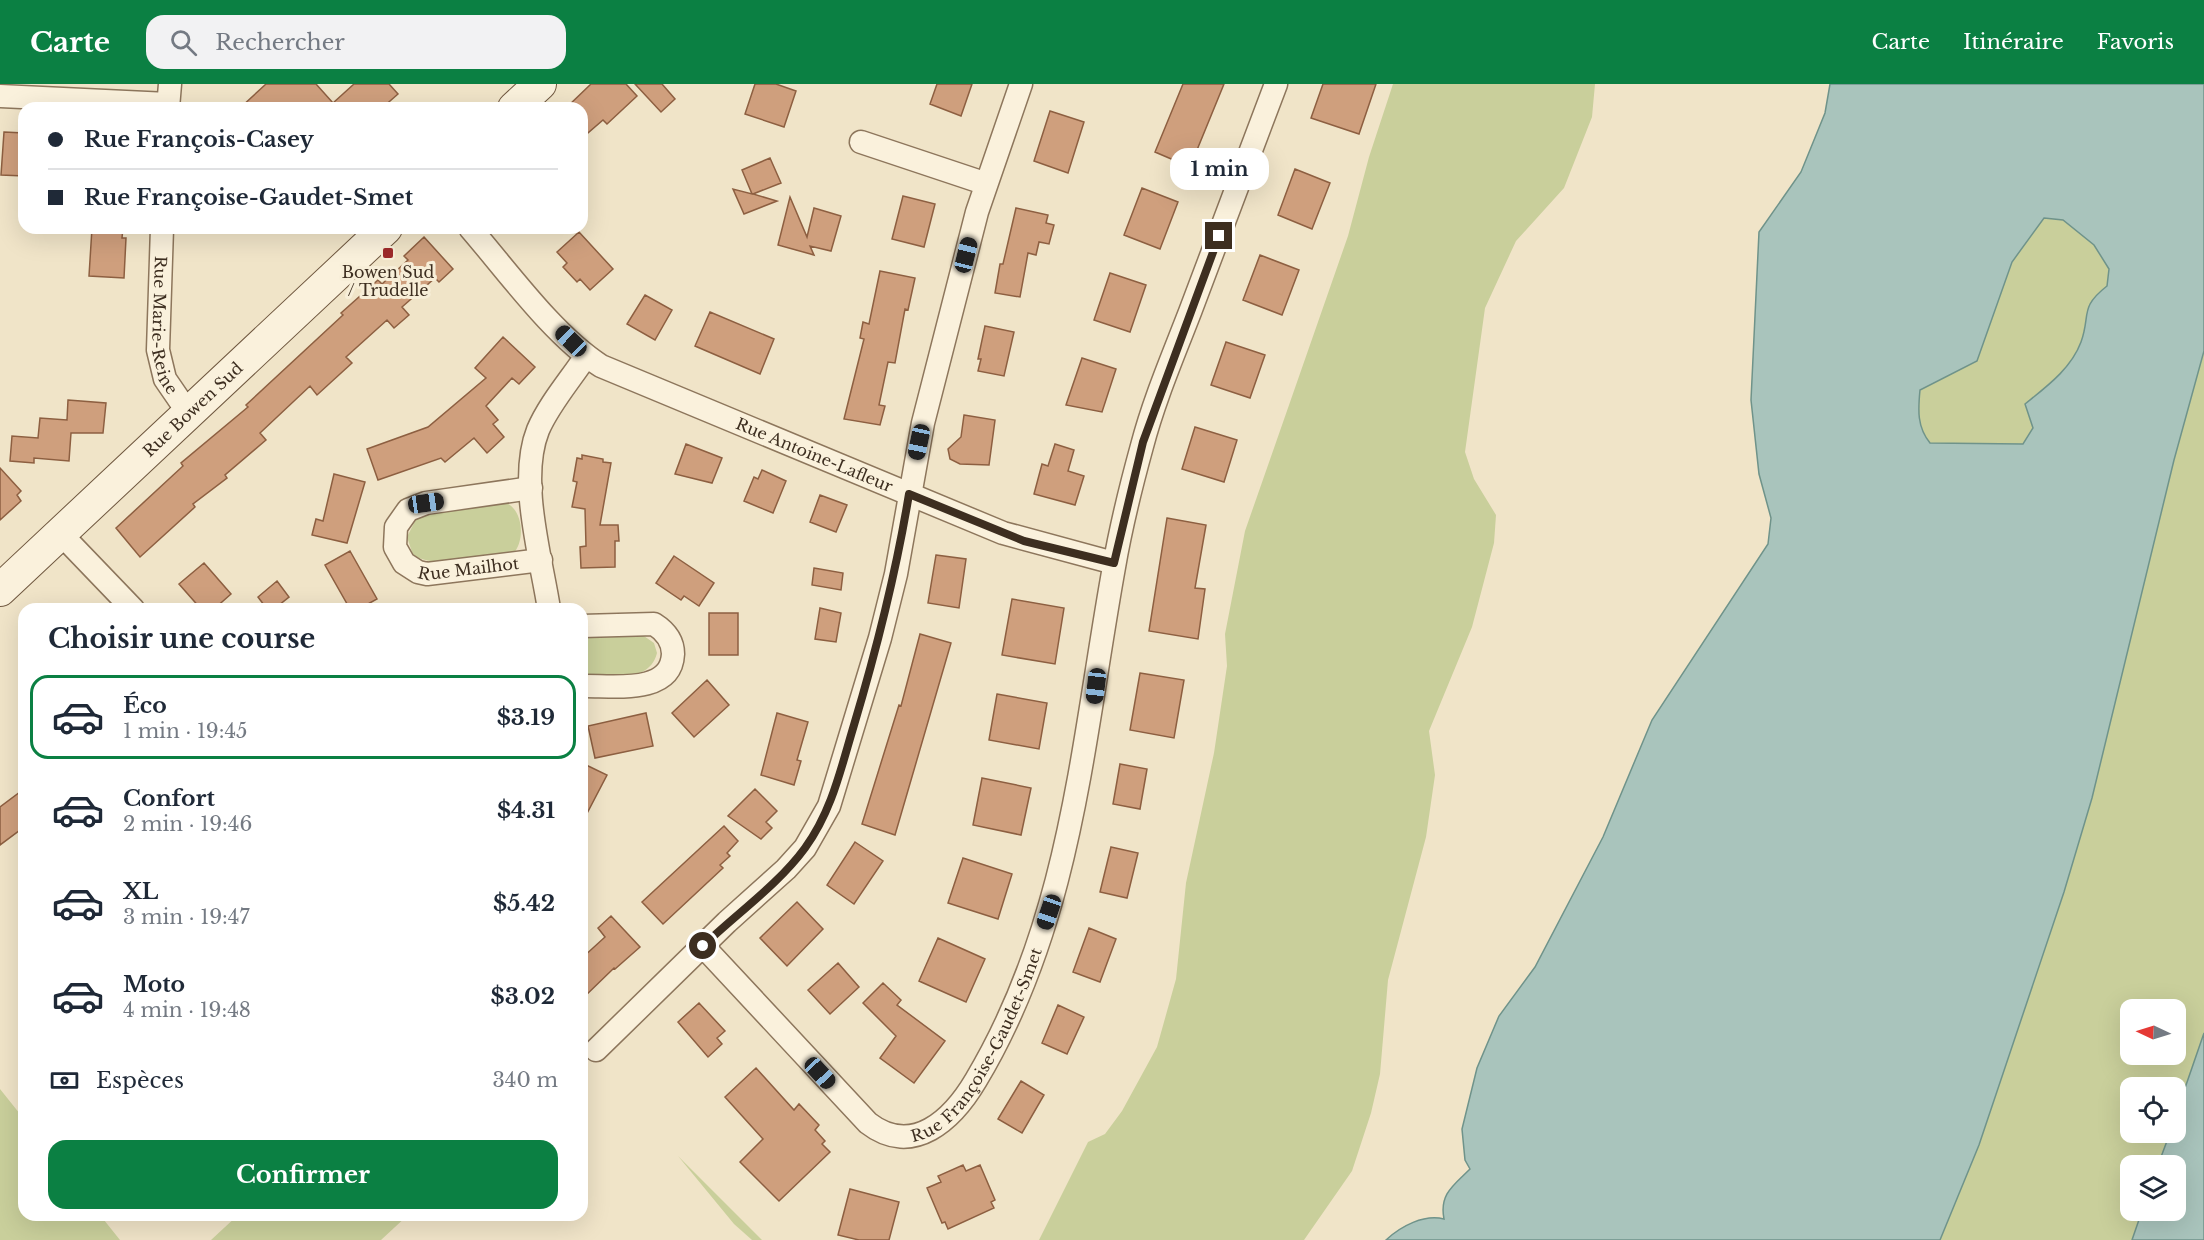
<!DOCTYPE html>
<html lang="fr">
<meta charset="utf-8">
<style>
body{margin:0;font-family:"Libre Baskerville",serif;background:#f2f2f3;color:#1f2937;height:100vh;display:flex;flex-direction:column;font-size:22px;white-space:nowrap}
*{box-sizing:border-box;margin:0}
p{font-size:20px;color:#747a83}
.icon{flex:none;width:33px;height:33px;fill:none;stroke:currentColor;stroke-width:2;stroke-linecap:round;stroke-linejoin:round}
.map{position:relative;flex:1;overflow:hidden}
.drawer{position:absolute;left:18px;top:519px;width:570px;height:618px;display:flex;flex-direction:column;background:#fff;border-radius:18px;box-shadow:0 6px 24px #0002}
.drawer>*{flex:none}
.hud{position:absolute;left:18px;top:18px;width:570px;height:132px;border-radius:18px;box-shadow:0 6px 24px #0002;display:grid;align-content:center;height:132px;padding:0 30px;background:#fff}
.needle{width:39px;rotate:274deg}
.tools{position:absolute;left:2120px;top:915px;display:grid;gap:12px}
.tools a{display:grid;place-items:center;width:66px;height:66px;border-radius:12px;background:#fff;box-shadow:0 6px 24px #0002;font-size:30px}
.end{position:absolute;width:27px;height:27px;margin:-14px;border:8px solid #3d2e20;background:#fff;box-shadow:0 0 0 3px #fff}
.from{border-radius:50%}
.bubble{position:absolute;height:42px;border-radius:18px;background:#fff;box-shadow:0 6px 24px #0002;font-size:20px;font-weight:800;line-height:42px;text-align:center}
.car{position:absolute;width:18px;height:36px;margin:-18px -9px;border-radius:8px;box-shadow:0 0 4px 2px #0007;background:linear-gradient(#222 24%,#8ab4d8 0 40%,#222 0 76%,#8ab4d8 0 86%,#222 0)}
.hud b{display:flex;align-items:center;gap:21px;height:57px;font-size:22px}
.hud b+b{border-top:2px solid #e0e1e3}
.hud i{width:15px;height:15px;background:#1f2937}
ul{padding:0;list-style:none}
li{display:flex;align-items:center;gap:18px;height:84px;margin:0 12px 9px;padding:0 18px;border:3px solid transparent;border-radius:18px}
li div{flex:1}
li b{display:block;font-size:22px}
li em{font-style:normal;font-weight:800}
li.active{border-color:#0b8043}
li>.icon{width:54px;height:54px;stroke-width:1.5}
h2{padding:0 30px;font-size:27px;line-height:72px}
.pay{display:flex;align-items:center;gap:15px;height:66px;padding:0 30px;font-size:22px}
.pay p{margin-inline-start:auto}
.primary-button{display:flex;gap:12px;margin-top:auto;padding:12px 30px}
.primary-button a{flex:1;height:69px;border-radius:18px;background:#0b8043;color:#fff;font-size:24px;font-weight:800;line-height:69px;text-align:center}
header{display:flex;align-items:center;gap:36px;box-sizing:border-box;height:84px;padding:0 30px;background:#0b8043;color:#fff}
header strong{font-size:28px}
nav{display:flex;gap:33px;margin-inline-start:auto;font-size:21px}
.search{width:420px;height:54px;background:#f2f2f3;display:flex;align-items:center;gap:15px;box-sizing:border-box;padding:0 21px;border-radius:18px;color:#747a83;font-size:22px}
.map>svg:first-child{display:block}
.green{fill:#c9cf9b;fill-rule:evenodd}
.water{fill:#a9c4bc;stroke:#6f938a;stroke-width:1.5;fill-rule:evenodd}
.building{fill:#cf9f7d;stroke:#8d5f41;stroke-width:1.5}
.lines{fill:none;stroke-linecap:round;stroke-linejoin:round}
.street-casing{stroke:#8d765c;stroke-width:25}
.secondary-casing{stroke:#6f573f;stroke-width:34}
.street{stroke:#faf1dc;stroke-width:22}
.secondary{stroke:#faf1dc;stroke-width:32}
.route{stroke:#3d2e20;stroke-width:8}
.poi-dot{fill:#9e2a2b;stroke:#f7eed8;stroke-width:2}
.labels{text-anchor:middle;stroke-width:6;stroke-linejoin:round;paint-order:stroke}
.poi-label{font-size:16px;fill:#3d2e20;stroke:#f7eed8}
.street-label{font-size:16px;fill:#3d2e20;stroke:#f7eed8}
</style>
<header>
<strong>Carte</strong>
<div class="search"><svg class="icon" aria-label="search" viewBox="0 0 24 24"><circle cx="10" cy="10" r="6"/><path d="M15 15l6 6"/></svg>Rechercher</div>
<nav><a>Carte</a><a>Itinéraire</a><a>Favoris</a></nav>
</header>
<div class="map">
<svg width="2204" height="1156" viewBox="0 0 2204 1156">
<rect width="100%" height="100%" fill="#f0e4c8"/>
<path class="green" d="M1393,0H1595L1592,33L1564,104L1516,157L1485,224L1465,368L1474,395L1496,431L1494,459L1472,543L1429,647L1435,691L1426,753L1388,896L1380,990L1371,1029L1352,1087L1304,1156H1039L1088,1058L1105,1050L1122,1027L1157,963L1176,895L1186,799L1214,669L1227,582L1225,550L1245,447L1348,152L1369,73Z
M2044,134L2063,136L2094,161L2109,185L2107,202C2081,222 2090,231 2081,258C2072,285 2046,303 2025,320L2033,344L2023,360L1930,359C1917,343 1918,326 1920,305L1977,277L2012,178Z
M2204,267V949L2175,1033V1004H2130V1048L2170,1049L2158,1081L2130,1082V1126L2142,1127L2132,1156H1940L1979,1061L2064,808L2092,714L2174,376ZM2130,926H2175V970H2130Z
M504,418C523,424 526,456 513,470C485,473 437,486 413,471L407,453L416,435L427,429Z
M641,550L654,559L657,569C649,601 608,591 582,590V552Z
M0,1005L24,1035V1131H100L120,1156H0Z
M678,1072L762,1156H752L734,1140Z
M238,1131H408L381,1156H211Z"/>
<path class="water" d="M1830,0H2204V267L2174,376L2092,714L2064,808L1979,1061L1940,1156H1386C1401,1142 1424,1130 1444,1135C1439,1110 1454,1101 1470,1085L1465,1076L1462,1045L1477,984L1499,932L1535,883L1603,753L1652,636L1768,460L1771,434L1759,390L1751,316L1759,148L1801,88L1825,29ZM2044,134L2063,136L2094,161L2109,185L2107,202C2079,224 2091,230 2081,258C2071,285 2046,303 2025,320L2033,344L2023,360L1930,359C1917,343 1918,326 1920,306L1977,277L2012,178Z
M2204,949V1156H2132L2142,1127L2175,1126V1082L2158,1081L2170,1049L2175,1048V1033Z"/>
<path class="building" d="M266,0H316L333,19L354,0H389L398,10L382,24H240Z
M591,0H626L637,12L607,40L603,36L582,54V24H566Z
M635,0H662L675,15L661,28Z
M755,0H776L796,7L784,43L745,30Z
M937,0H972L961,32L930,20Z
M1183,0H1224L1190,83L1155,68Z
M1323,0H1376L1359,50L1311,34Z
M1050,27L1084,38L1068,89L1034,77Z
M4,48L24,49V92L1,91Z
M770,74L781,99L753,110L777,117L744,130L733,105L752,110L742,86Z
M1295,85L1330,99L1312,145L1278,131Z
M1142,104L1178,118L1160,165L1124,151Z
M903,112L935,120L924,163L892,155Z
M790,113L807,153L814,124L841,132L831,167L810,162L814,171L778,161Z
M1016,124L1048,131L1046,139L1054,141L1049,160L1039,158L1036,171L1028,169L1020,213L995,209L1000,180H1003Z
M92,144H123L122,154H126L124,194L89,192Z
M579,148L613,185L590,206L580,195L577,198L563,183L567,179L557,168Z
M424,153L453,185L439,198L435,194L402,223L409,231L394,244L387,236L346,273L352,279L317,311L310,302L260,349L266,356L225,391L227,394L193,420L195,423L140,473L116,444L183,382L181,379L248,323L246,321L343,231L341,229L378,196L382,200L408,176L404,172Z
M1260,171L1299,186L1282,231L1243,216Z
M880,187L915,194L908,226L905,225L895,279L888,278L879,321L885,322L880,341L844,335L864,255L860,254L863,238L869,240Z
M1110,189L1146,201L1130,248L1094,236Z
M645,211L672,226L655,256L627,240Z
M710,228L774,255L760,290L695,262Z
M985,242L1014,248L1004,292L978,287L981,275H978Z
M503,253L535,283L519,300L512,294L486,322L498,336L493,340L504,353L487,369L474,354L445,378L441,374L378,396L367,365L428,343L486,294L475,284Z
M1226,258L1265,271L1250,314L1211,301Z
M1082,274L1116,285L1102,328L1066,321Z
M68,316L106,319L103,349H71L69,377L34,374V379L10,377L12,352L38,354L40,334L67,336Z
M964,331L995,336L989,381L960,380L950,375L948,365L961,353Z
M1195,343L1237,356L1224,398L1182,385Z
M686,360L722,374L712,399L675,390Z
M1055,360L1074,366L1068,387L1084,392L1075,421L1034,410L1042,380L1048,382Z
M582,371L603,375V378L611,379L600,441H618L619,457H615V483L581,484L580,463L586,462L585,425L572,423L577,398L573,397L577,374L582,375Z
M0,384L21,407L17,411L21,417L0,436Z
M762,386L786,397L773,429L744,417L754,393L758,395Z
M334,390L365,398L347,459L312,451L316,435L323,437Z
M820,411L847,421L836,448L810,438Z
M1167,434L1206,441L1195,504L1205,505L1198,555L1149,547Z
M350,467L377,515L359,525H350L325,481Z
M936,471L966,475L959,524L928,519Z
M674,472L714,499L699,522L684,512L681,516L656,499Z
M204,479L231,510L214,525H201L179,500Z
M814,484L843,489L841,506L812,501Z
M277,497L289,513L274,525H267L258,513Z
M1012,515L1064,524L1055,580L1002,571Z
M820,524L841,529L836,558L815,555Z
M709,529H738V571H709Z
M920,550L951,559L895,751L862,740L899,621L901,622Z
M1140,589L1184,596L1174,654L1130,646Z
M707,596L729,621L694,653L672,629Z
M997,610L1047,619L1039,665L989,656Z
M646,629L653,662L595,674L588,642Z
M777,629L808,638L797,676L801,677L794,701L761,691Z
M582,679L607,691L582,739Z
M1120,680L1147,685L1140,725L1113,720Z
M982,694L1031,704L1021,751L973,741Z
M24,705V743L0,761V723Z
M755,705L777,727L766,738L772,744L761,755L728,732Z
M724,742L738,757L727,769L730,772L720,781L723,784L663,840L642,818Z
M855,758L883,777L854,820L827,801Z
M1111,763L1138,769L1127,814L1100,808Z
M963,774L1012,790L998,835L948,819Z
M797,818L823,845L787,882L760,854Z
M611,832L640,863L615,885L614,884L582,915V874L605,853L598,844Z
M1089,844L1116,855L1100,898L1073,888Z
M938,854L985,875L966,918L919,897Z
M838,879L859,903L830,930L808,906Z
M883,899L901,916L897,921L945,957L914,999L880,974L896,952L863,919Z
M699,919L725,947L717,954L722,960L708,973L678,938Z
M1058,921L1084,933L1067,970L1042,959Z
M756,984L794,1026L799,1020L819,1041L815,1046L825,1057L822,1060L830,1068L779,1117L740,1078L763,1055L725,1013Z
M1021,997L1044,1011L1022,1049L998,1035Z
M963,1081L966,1087L980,1081L995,1116L991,1118L994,1124L948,1145L945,1138L942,1139L927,1104L941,1098L938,1092Z
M850,1105L899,1118L889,1156H859L838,1151Z"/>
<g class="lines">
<defs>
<g id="street">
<path d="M0,12L168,20"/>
<path d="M168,24L170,0"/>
<path d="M861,58L984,99"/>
<path id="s1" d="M162,144L158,266L165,295L189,330"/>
<path id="s2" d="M470,144C508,188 553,251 601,282L1003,449L1114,479"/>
<path id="s3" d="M531,404L426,419L408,426L396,443L395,463L404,479L418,488L427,490L541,476"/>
<path d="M60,449L133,525"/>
<path d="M549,525C541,473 518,396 538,346C549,320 571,295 586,272"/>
<path d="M582,542L654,540C665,547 673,556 673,570C671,612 610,601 582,602"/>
<path id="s4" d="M703,862L868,1039C913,1074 953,1035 976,996C1071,837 1082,660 1114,483C1121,442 1131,402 1142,362C1154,316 1173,272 1190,228C1219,152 1247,76 1276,0"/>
<path d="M596,966L727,838L786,785L805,764L829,722L880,554L896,490L923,339L977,128L1021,0"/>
</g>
<g id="secondary">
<path d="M514,24L540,0"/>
<path id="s5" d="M0,506L386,144"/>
</g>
</defs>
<use href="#street" class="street-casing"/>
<use href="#secondary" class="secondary-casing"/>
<use href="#street" class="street"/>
<use href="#secondary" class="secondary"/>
</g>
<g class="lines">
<path class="route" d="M703,862C736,830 778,801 805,764C832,727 841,684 854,641C877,564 896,489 909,410L1024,457L1114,479L1143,358L1219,152"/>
</g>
<rect class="poi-dot" x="382" y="163" width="12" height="12" rx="3"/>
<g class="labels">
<g class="poi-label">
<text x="388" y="194">Bowen Sud<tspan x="388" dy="18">/ Trudelle</tspan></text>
</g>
<g class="street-label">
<text dy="6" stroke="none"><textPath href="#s1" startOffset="98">Rue Marie-Reine</textPath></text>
<text dy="6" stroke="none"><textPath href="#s5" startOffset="264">Rue Bowen Sud</textPath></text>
<text dy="6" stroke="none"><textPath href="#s2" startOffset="422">Rue Antoine-Lafleur</textPath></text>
<text dy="6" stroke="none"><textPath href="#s3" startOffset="252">Rue Mailhot</textPath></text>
<text dy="6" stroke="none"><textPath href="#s4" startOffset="405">Rue Françoise-Gaudet-Smet</textPath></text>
</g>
</g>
</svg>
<div class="tools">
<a><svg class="needle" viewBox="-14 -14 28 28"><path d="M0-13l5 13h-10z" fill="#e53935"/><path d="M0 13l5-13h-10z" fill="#747a83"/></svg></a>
<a><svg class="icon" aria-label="locate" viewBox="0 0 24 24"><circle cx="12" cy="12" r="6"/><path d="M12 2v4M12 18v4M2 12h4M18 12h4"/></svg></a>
<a><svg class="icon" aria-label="layers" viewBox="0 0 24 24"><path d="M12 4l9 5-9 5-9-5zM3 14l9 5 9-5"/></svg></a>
</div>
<i class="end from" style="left:703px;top:862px"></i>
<i class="end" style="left:1219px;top:152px"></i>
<div class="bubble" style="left:1170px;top:64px;width:99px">1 min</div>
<i class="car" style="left:966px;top:171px;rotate:14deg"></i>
<i class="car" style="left:571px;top:257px;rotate:314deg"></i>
<i class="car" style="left:919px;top:358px;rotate:192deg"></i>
<i class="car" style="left:426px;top:419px;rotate:82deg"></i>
<i class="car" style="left:1096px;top:602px;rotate:187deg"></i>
<i class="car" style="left:1049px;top:828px;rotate:199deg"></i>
<i class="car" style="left:820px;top:989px;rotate:137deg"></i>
<div class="hud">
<b><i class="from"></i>Rue François-Casey</b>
<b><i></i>Rue Françoise-Gaudet-Smet</b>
</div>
<section class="drawer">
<h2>Choisir une course</h2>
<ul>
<li class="active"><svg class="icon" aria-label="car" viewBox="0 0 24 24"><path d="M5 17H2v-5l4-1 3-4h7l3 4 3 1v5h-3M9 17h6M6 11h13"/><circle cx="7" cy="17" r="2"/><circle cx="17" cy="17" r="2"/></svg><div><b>Éco</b><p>1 min · 19:45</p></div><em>$3.19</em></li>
<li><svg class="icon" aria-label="car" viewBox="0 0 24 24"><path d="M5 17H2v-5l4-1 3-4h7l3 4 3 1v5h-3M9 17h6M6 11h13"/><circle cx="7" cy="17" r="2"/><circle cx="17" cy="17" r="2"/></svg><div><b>Confort</b><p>2 min · 19:46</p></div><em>$4.31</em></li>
<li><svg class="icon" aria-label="car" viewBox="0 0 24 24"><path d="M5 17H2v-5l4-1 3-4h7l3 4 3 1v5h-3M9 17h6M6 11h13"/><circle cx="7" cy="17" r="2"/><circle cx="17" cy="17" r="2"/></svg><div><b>XL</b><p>3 min · 19:47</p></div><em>$5.42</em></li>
<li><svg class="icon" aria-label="car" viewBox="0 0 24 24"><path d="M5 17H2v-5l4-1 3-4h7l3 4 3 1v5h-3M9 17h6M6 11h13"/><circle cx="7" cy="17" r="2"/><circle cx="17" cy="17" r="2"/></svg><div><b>Moto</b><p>4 min · 19:48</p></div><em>$3.02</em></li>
</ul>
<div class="pay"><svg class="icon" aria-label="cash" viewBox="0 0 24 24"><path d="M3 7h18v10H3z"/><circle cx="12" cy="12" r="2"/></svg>Espèces<p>340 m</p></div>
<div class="primary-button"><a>Confirmer</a></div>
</section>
</div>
